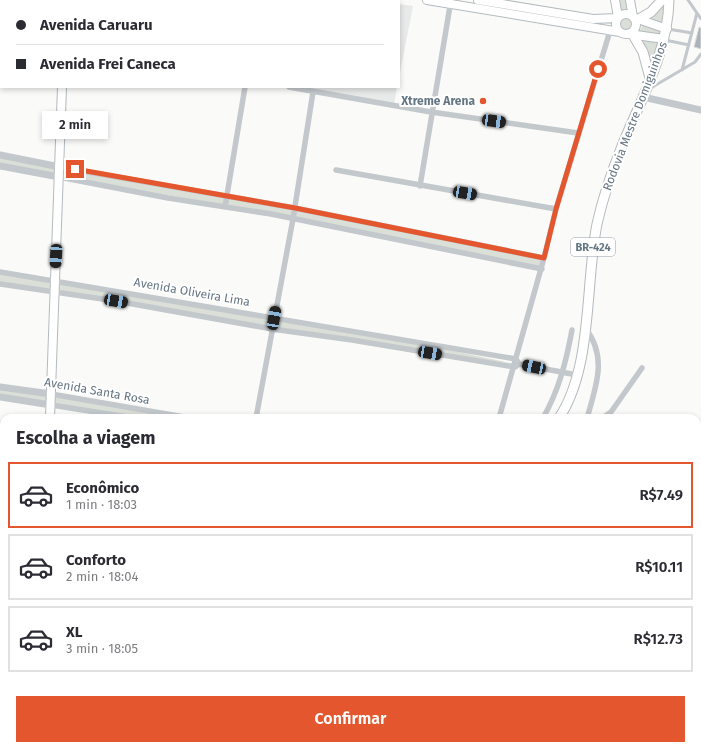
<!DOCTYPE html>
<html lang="pt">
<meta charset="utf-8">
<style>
body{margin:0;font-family:"Fira Sans",sans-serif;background:#f7f7f7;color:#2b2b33;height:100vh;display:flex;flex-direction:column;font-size:15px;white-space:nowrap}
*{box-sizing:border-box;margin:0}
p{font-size:13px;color:#7c7c81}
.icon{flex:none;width:22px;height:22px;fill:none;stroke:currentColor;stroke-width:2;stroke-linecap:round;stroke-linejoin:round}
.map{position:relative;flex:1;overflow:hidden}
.sheet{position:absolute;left:0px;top:414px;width:701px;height:336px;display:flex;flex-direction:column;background:#fff;border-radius:12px 12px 0 0;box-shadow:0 2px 6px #0003}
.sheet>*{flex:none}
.hud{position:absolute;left:0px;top:0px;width:400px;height:88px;box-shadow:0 2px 6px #0003;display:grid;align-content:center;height:88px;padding:0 16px;background:#fff}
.end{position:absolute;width:18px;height:18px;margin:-9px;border:5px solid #e4572e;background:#fff;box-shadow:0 0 0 2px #fff}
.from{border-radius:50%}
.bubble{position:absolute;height:28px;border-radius:0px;background:#fff;box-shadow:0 2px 6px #0003;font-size:13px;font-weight:600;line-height:28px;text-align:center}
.car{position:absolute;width:12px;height:24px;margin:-12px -6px;border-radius:5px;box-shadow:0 0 3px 1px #0007;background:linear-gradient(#222 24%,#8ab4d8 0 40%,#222 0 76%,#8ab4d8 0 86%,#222 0)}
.hud b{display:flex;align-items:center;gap:14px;height:38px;font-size:15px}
.hud b+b{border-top:1px solid #e1e1e2}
.hud i{width:10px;height:10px;background:#2b2b33}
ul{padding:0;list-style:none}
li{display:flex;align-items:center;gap:12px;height:66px;margin:0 8px 6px;padding:0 8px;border:2px solid #e1e1e2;border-radius:0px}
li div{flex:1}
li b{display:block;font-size:15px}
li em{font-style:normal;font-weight:600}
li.on{border-color:#e4572e}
li>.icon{width:36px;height:36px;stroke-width:1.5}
h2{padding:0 16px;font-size:18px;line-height:48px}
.button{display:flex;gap:8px;margin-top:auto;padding:8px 16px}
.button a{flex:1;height:46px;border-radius:0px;background:#e4572e;color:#fff;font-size:16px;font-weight:600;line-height:46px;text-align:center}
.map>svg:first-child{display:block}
.built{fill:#e8e9e9}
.green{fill:#dadfd7}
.building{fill:#aab3b9;stroke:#dcdcda}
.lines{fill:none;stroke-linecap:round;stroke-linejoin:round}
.secondary-casing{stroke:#b3babf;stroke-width:10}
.primary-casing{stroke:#b5babe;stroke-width:11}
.service{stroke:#c3c8cc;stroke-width:3}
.minor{stroke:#c3c8cc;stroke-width:5.5}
.tertiary{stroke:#c3c8cc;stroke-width:7}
.secondary{stroke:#fff;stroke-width:8}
.primary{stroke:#fff;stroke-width:9}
.route{stroke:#e4572e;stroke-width:5}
.poi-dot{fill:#e4572e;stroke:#fff;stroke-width:1.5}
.labels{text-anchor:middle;stroke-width:4;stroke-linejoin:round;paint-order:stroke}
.shield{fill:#fff;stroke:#939fa8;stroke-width:1}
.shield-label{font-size:11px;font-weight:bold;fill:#657683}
.poi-label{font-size:12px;font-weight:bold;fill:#657683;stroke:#fff;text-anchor:end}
.street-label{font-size:12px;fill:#657683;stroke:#fff}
</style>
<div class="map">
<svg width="701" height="750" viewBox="0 0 701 750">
<rect width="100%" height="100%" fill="#fafaf8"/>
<path class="built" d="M187,0H380L385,1H187Z
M399,4L413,6L399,78Z
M295,87H397L394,104Z"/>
<path class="green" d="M616,0H630L637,15L628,13L619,17Z
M669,0L666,27L642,18Z
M617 25a11 11 0 1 1 22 0a11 11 0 1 1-22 0Z
M640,19L664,34L662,39L638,33L642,27Z
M635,37L662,41L651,76Z
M0,157L58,168V176L0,164Z
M62,169L225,197L223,205L63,177Z
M229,198L293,210L292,216L227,206Z
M296,210L543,259L541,267L295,217Z
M0,273L53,282V290L0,282Z
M57,283L272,319L271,327L57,291Z
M276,319L436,347L515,364L441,354L274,328Z
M0,388L49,395L48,404L0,397Z
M53,396L180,418H140L53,405Z"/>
<path class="building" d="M699,27L701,28V49L694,47Z"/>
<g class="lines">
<defs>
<path id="secondary" d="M427,0L620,32
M478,0L593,19L617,18
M615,0L618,17
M630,0L633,17
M65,1V0
M616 24a10 10 0 1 1 20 0a10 10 0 1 1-20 0Z
M635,18L667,29
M629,34L664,39
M50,418L62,87
M38,750V746"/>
<path id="primary" d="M639,19L651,12L662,0
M633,35L643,52L650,78
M559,418C593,367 585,284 597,224C603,197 612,171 622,146C641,99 668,52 669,0
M196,750L197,746"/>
</defs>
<use href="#secondary" class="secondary-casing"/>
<use href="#primary" class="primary-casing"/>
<path class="service" d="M288,0H297
M324,0L329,1
M688,0L701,19
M198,1V0
M334,1V0
M668,29L692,33
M665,40L689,45
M682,70L697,13
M649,89L695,62L701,54
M224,750L225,746"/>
<path class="minor" d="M0,35H1
M0,46H1
M289,87L431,112L578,133
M60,167L295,208L544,258
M336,170L556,209
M59,177L168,198L271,214L542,269
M420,186L451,0
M225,207L245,87
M0,272L516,359L519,364L577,375
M0,284L116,301L272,329L352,340L515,367L519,364
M585,328C608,356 596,387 587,418
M51,394L190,418
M51,405L134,418
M256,418L293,219L313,92
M499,418L544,258L556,209L610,31
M543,418C559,390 566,362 572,330
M602,418L611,412L642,368
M697,495L701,490
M0,505L4,506
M697,658L701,660
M200,746L206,750
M134,750V746"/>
<path class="tertiary" d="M643,97L701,110
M0,155L60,167
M0,166L59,177
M0,387L51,394
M0,397L51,405"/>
<use href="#secondary" class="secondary"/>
<use href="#primary" class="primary"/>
</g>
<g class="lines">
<path class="route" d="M75,169L295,208L544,258L556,209L598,69"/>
</g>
<circle class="poi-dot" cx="483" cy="101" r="4"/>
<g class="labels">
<rect class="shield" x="571" y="238" width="44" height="18" rx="3"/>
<g class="shield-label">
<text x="593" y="251">BR-424</text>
</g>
<g class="poi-label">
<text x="475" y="105">Xtreme Arena</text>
</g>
<g class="street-label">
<text transform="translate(635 116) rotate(-69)" y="4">Rodovia Mestre Domiguinhos</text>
<text transform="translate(192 292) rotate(10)" y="4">Avenida Oliveira Lima</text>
<text transform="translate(97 391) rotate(10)" y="4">Avenida Santa Rosa</text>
</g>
</g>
</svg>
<i class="end from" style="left:598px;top:69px"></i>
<i class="end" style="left:75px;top:169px"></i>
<div class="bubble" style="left:42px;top:111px;width:66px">2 min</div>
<i class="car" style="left:494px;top:121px;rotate:98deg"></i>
<i class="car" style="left:465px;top:193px;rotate:100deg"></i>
<i class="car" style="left:56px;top:256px;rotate:183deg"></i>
<i class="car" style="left:116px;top:301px;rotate:100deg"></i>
<i class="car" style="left:274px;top:318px;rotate:10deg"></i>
<i class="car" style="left:430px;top:353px;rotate:100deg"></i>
<i class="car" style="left:534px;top:367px;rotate:282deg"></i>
<div class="hud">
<b><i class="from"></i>Avenida Caruaru</b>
<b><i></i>Avenida Frei Caneca</b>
</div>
<section class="sheet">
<h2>Escolha a viagem</h2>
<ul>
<li class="on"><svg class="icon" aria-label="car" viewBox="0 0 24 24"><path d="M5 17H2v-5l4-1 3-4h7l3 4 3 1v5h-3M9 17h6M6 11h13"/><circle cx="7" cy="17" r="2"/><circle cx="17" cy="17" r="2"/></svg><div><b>Econômico</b><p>1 min · 18:03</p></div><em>R$7.49</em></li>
<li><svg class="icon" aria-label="car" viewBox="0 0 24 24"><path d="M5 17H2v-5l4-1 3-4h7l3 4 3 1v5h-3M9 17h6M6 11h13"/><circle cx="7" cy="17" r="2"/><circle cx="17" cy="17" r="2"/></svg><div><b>Conforto</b><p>2 min · 18:04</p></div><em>R$10.11</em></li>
<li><svg class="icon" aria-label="car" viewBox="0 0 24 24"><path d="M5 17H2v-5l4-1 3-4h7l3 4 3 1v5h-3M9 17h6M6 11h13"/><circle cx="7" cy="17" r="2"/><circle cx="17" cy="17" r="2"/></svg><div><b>XL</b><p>3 min · 18:05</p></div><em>R$12.73</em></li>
</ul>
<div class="button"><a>Confirmar</a></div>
</section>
</div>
